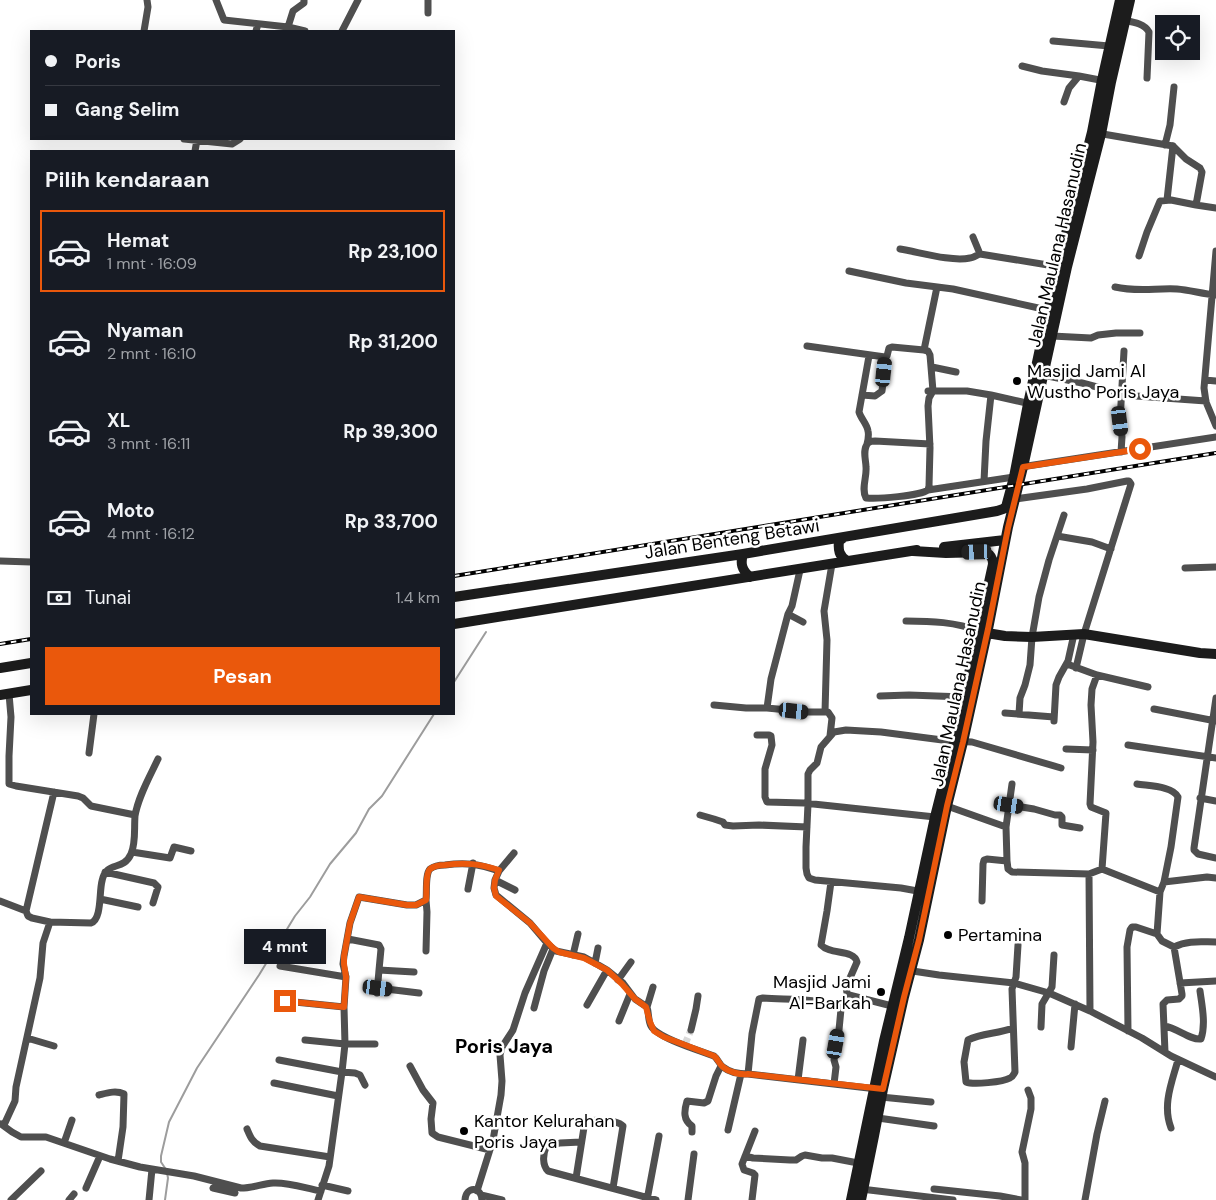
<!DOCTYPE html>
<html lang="id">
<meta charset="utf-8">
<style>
body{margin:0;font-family:"DM Sans",sans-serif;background:#20242c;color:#f1f3f6;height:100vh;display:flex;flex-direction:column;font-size:19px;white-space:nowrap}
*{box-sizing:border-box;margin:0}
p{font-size:16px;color:#9ea1a6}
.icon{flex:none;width:28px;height:28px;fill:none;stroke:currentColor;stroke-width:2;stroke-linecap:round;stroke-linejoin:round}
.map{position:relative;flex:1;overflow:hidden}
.panel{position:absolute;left:30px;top:150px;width:425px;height:565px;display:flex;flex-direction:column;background:#171b24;border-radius:0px;box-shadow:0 5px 20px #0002}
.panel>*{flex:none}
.guide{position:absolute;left:30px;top:30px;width:425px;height:110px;border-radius:0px;box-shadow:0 5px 20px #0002;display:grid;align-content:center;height:110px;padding:0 15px;background:#171b24}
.tools{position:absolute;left:1155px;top:15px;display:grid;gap:10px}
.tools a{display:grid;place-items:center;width:45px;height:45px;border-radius:0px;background:#171b24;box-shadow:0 5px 20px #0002;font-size:25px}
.end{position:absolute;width:22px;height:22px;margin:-11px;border:6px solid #ea580c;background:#fff;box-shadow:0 0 0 2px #fff}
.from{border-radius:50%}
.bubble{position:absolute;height:35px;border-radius:0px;background:#171b24;box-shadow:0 5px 20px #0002;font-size:16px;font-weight:700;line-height:35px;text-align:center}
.car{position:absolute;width:15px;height:30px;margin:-15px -8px;border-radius:6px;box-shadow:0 0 4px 1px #0007;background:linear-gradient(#222 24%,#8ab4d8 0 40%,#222 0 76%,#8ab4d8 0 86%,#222 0)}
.guide b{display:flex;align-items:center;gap:18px;height:48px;font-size:19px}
.guide b+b{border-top:1px solid #363941}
.guide i{width:12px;height:12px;background:#f1f3f6}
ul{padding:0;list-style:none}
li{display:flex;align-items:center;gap:15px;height:82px;margin:0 10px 8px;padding:0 5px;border:2px solid transparent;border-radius:0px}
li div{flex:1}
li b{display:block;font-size:19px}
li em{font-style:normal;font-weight:700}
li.selected{border-color:#ea580c}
li>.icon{width:45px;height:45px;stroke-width:1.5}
h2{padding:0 15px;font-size:22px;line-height:60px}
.pay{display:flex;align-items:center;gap:12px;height:55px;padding:0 15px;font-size:19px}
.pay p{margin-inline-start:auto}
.action{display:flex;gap:10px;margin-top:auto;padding:10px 15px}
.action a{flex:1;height:58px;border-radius:0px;background:#ea580c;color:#fff;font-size:20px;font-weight:700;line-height:58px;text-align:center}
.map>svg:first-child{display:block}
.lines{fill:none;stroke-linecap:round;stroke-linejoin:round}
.stream{stroke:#9d9d9d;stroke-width:2}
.street-tunnel{stroke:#d9d9d9;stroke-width:7;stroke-dasharray:7 3.5;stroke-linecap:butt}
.street{stroke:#4f4f4f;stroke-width:7}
.secondary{stroke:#1c1c1c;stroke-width:10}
.rail-casing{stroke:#000;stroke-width:4}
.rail{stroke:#fff;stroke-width:2;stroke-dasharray:5.5;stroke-linecap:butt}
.route{stroke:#ea580c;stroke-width:6}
.poi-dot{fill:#000;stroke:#fff;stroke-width:2}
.labels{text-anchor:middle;stroke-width:5;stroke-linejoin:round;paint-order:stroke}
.street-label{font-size:18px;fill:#000;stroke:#fff}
.poi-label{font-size:18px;fill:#000;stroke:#fff;text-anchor:start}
.quarter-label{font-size:20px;font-weight:bold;fill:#000;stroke:#fff}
</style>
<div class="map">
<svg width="1216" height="1200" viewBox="0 0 1216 1200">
<rect width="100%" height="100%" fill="#fff"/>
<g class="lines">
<path class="stream" d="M454,682L486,632
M165,1168L161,1162V1156L169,1122L197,1068L259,975L295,916L310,897L330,864L356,833L369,809L382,796L434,714
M165,1200L168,1178L167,1173"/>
<path class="street-tunnel" d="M685,1044L691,1030"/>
<path class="street" d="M216,0L224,20L288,27L305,31
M428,13V0
M1122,20C1132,22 1144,23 1149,32L1147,78
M288,27L293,11L304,3V0
M144,31L148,7L147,0
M256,31L258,24
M342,31L358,0
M1053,41L1109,46
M1022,66L1042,71L1079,76
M1064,102L1069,88L1079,76L1105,81
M1097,133L1173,146
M184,139L232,144L240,139
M1165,145L1170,125L1174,87
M1173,146L1186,159L1200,168L1202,172L1196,205L1216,208
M195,151L197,140
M1167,200L1173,146
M973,237L980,254L1048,265L1061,266
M900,249C919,252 951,262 970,258C973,258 977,255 980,254
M1216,251L1204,388L1206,402L1216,426
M1139,256L1147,232L1160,201L1171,200L1196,205
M849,271L906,283L953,289L1052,311
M1115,287C1136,292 1156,288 1177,289C1190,290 1203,294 1216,295
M1052,336L1091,338L1098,335L1116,333H1140
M807,346L885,357L887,356L889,348L892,347L924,350L928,351L930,355L933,391L929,398L928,406L930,448L929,486L928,490C919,496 878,499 866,498C861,489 867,477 866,467C866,460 862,450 868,443C870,441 873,441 875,441L930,444
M924,350L937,287
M932,367L956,372
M1043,375L1082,383L1097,387L1106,391L1122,395L1206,401
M1205,380L1216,381
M928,391H967L991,395L1031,404
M862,395L875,396L882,391L886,357
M867,444C868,440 869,435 868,431C867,424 861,419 859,412L869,356
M1121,452L1122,437L1120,421L1124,351
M1021,467L1216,437
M984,481L986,441L991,395
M928,490L1014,477
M1015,499L1087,489L1127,481H1129L1131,484L1084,634L1076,668
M1057,536L1092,542L1111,549
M0,561L31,562
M1185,568L1216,567
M800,570L792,606L788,614L803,622
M906,621C931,621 956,622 979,631
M1067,664L1097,675L1148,687
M9,694L11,717L9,756V784L16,786L78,796L83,798L91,806L135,815
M880,696L909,695L964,697
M1216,698L1194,848V850L1198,854L1216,858
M714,705L746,708H767L808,712H828L832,718L830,736
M767,708L771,679L788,614
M1154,709L1216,721
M825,712L827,640L824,611L832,564
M1005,713L1054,717
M1019,714L1020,698L1025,685L1030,665L1032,637L1039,597L1049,560L1064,515
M1054,721L1056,685L1059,677L1068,661L1074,634
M757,735H769L771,736L772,745L765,769V797L767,802L804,803L935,817
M1128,745L1216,758
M1066,749L1093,750
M89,753L94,714
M1012,784L1006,827L1007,861L1008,869L1012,872L1089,874L1102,869L1106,813L1091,807L1090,804L1093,742L1091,705L1092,689L1097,675
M1137,784C1149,786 1173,786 1178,797L1171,847L1164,882L1160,892L1157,934L1162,941L1174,947L1182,994V996L1179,999L1167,1000L1163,1004L1165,1052
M1200,798L1216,801
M1009,805L1034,809L1055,815H1060L1062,817V825L1080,828
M947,806L1006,827
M700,815L714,819L723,822L725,825L733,826L759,825L807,827
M132,852L170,858L174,847L191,851
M514,853L499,871L495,880L494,888L496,895L530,923L547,943L556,951L584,957L595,963L607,970L623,983L635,999L647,1007C649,1013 648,1021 651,1026C657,1038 701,1051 714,1056C718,1059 719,1064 723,1067C729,1072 740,1074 748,1074L877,1089
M1102,869L1160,892
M105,872L154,883L158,887L153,903
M1089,874L1090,1011
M495,880L515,890
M831,882L827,911L821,945C830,955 854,949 857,962L846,987L847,993L849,995L892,1006
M1164,882L1207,877L1216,878
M468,889L473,863
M923,892L901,888L815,880L809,878L807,874L806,868V847L808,804V774L810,770L817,763L821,747L834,732L846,730L881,732L950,741L972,742L1061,768
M100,899L138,907
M0,901L26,911
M982,901L983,864L984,860L987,859L1007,861
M50,922L32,918L28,916L26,911L54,792
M348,939L379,945L381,949L379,970L414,972
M1174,947C1188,940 1201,942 1216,942
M426,951L427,912L426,900
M573,955L578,934
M595,963L598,948
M280,966L346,977
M906,970L939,975L1014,983L1049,993L1090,1011L1142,1038L1171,1056L1216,1077
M618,980L631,962
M1180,983L1216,981
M378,988L419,993
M377,993L379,970
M285,1001L344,1007
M587,1005L607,970
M647,1007L653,987
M534,1008L544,971L553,949
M619,1021L630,994
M1164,1026C1178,1028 1189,1040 1201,1039C1206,1024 1202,1006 1200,991
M1041,1027L1042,1004L1052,987L1054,955
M1013,1028C998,1034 982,1033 968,1040L964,1062L966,1082C973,1085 1003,1082 1010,1078C1013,1077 1013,1075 1015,1072L1012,989L1016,977L1018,945
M691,1030L696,1009L698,996
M1128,1031L1127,947L1130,930L1132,927H1136L1157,934
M27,1038L54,1046
M305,1040L345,1044H375
M1071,1047L1075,1004
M279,1060L342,1072L355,1073L360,1075L365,1085
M410,1066L423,1090L433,1103L431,1119L432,1133L438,1137L490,1150
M748,1074L752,1034L759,999L763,998C788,1000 816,998 840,1007L841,1009L839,1030L834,1060L836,1067L834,1084
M798,1080L803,1040
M274,1083L338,1096
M99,1095C107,1093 116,1090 124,1094L123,1127L118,1161
M881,1097L931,1102
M878,1118L934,1126
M1,1124L12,1132L21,1137H46L110,1159L140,1167L194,1176L241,1188C252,1188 262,1184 273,1183C288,1182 305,1188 321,1191
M4,1125L15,1101L16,1087L40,978L43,943L50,922L91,923C102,919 99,892 102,881C106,860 123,872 131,854C136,843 134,829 135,816C138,797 150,776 158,759
M1171,1128C1162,1105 1172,1082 1178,1060
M247,1129C250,1136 252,1142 260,1146L330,1157
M728,1130L741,1074
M692,1132V1126C683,1120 684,1111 687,1101L704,1103L708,1101L716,1076L721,1066
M581,1142L560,1143L546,1147C543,1154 542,1165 548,1171L656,1200
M64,1143L72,1120
M745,1156L753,1158L790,1160H796L802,1156L805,1155L822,1158H832L858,1163
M576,1178L585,1121C595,1120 616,1119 623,1126L613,1188
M322,1185L348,1191
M86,1188L100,1156
M213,1188L235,1193
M861,1189L953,1200
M934,1189L1000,1196L1021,1200
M477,1191L493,1140L501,1095L502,1081L500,1055L502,1047L513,1030L525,993L547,943
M481,1195L502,1200
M11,1200L41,1171
M69,1200L74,1194
M149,1200L152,1169
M318,1200L329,1166L342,1072L345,1044L344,1007L346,977L343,964L344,956L350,923L359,897L407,905H416L426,900C427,893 425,874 430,869C434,866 441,865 445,865C466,862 479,864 499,871
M465,1200C466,1186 481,1186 482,1200
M647,1200L659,1136
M688,1200L694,1154
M752,1200L755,1175L753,1173L744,1170L742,1164L755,1131
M1025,1200V1163L1022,1152L1031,1109V1098L1028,1090
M1085,1200L1097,1134L1105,1101"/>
<path class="secondary" d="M843,538L839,541C838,550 839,556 847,561
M944,547L1005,540
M743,554C740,564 742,570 750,577
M454,597L743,554L997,511L1003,509L1006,507L1014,477L1028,404L1058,265L1092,132L1102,80L1120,0
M454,624L917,550
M982,632L987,633L1005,636L1032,637L1084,634L1200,653L1216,654
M0,668L31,663
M0,695L31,690
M851,1200L884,1041L909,938L935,817L954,742L993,564C993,558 991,555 985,552L946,553L913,551
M861,1200L874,1136L883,1089L904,997L919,940L947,806L963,742L988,629L1008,527L1023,467L1067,267L1101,134L1111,82L1130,0"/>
<defs>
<path id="rail" d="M454,576L1216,453
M0,644L31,639"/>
</defs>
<use href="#rail" class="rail-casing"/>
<use href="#rail" class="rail"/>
</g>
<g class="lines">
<path class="route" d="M285,1001L344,1007L346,977L344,964V956L350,923L359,897L407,905H416L426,900C427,893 425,874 430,869C434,866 440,865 445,865C466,862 479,864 499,870L495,880L494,888L496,896L530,923L553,948L559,952L584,958L607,970L622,984L635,999L646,1007L650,1022L654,1031L664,1037L714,1056C718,1059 719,1064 723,1067C729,1072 740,1075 748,1074L883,1089L904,997L919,940L947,806L963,742L988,629L1008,528L1023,467L1140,449"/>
</g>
<g class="poi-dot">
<circle cx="1017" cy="381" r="5"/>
<circle cx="948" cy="935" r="5"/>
<circle cx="881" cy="992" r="5"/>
<circle cx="464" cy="1131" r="5"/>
</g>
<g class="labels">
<g class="street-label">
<text transform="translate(1057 245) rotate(-77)" y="6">Jalan Maulana Hasanudin</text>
<text transform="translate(732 539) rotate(-9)" y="6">Jalan Benteng Betawi</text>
<text transform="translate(958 684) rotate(-78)" y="6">Jalan Maulana Hasanudin</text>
</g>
<g class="poi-label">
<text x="1027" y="377">Masjid Jami Al<tspan x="1027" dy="21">Wustho Poris Jaya</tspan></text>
<text x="958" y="941">Pertamina</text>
<text x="871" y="988" text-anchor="end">Masjid Jami<tspan x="871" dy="21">Al-Barkah</tspan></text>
<text x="474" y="1127">Kantor Kelurahan<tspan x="474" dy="21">Poris Jaya</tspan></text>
</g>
<g class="quarter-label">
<text x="504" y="1053">Poris Jaya</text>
</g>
</g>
</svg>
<div class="tools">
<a><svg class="icon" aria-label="locate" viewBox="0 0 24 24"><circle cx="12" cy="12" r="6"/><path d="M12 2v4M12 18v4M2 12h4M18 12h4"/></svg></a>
</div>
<i class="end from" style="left:1140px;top:449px"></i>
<i class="end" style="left:285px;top:1001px"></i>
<div class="bubble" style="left:244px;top:929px;width:82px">4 mnt</div>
<i class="car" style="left:884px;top:372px;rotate:6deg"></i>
<i class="car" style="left:1120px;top:421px;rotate:173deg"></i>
<i class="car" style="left:977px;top:552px;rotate:268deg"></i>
<i class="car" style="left:794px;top:711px;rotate:96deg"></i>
<i class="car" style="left:1009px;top:805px;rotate:99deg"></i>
<i class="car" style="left:378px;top:988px;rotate:97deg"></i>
<i class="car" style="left:836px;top:1044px;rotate:10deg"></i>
<div class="guide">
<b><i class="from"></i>Poris</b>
<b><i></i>Gang Selim</b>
</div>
<section class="panel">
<h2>Pilih kendaraan</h2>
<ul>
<li class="selected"><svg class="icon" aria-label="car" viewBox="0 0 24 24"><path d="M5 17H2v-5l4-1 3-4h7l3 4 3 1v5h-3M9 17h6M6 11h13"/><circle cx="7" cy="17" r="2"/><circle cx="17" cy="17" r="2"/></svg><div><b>Hemat</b><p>1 mnt · 16:09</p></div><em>Rp 23,100</em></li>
<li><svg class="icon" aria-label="car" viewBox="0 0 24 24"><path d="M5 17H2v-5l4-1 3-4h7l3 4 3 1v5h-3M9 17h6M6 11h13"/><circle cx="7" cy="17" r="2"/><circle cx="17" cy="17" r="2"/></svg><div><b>Nyaman</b><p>2 mnt · 16:10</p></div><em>Rp 31,200</em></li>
<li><svg class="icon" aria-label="car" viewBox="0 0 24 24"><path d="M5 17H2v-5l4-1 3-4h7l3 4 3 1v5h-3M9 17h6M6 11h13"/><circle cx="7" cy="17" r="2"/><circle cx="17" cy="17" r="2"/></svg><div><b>XL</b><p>3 mnt · 16:11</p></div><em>Rp 39,300</em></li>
<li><svg class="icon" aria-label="car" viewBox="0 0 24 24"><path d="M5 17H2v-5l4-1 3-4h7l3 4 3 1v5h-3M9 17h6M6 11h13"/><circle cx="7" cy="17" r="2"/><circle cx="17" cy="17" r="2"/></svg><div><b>Moto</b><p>4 mnt · 16:12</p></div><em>Rp 33,700</em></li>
</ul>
<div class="pay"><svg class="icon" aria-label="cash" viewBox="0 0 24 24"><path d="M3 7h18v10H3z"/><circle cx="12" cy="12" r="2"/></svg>Tunai<p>1.4 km</p></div>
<div class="action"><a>Pesan</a></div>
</section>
</div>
